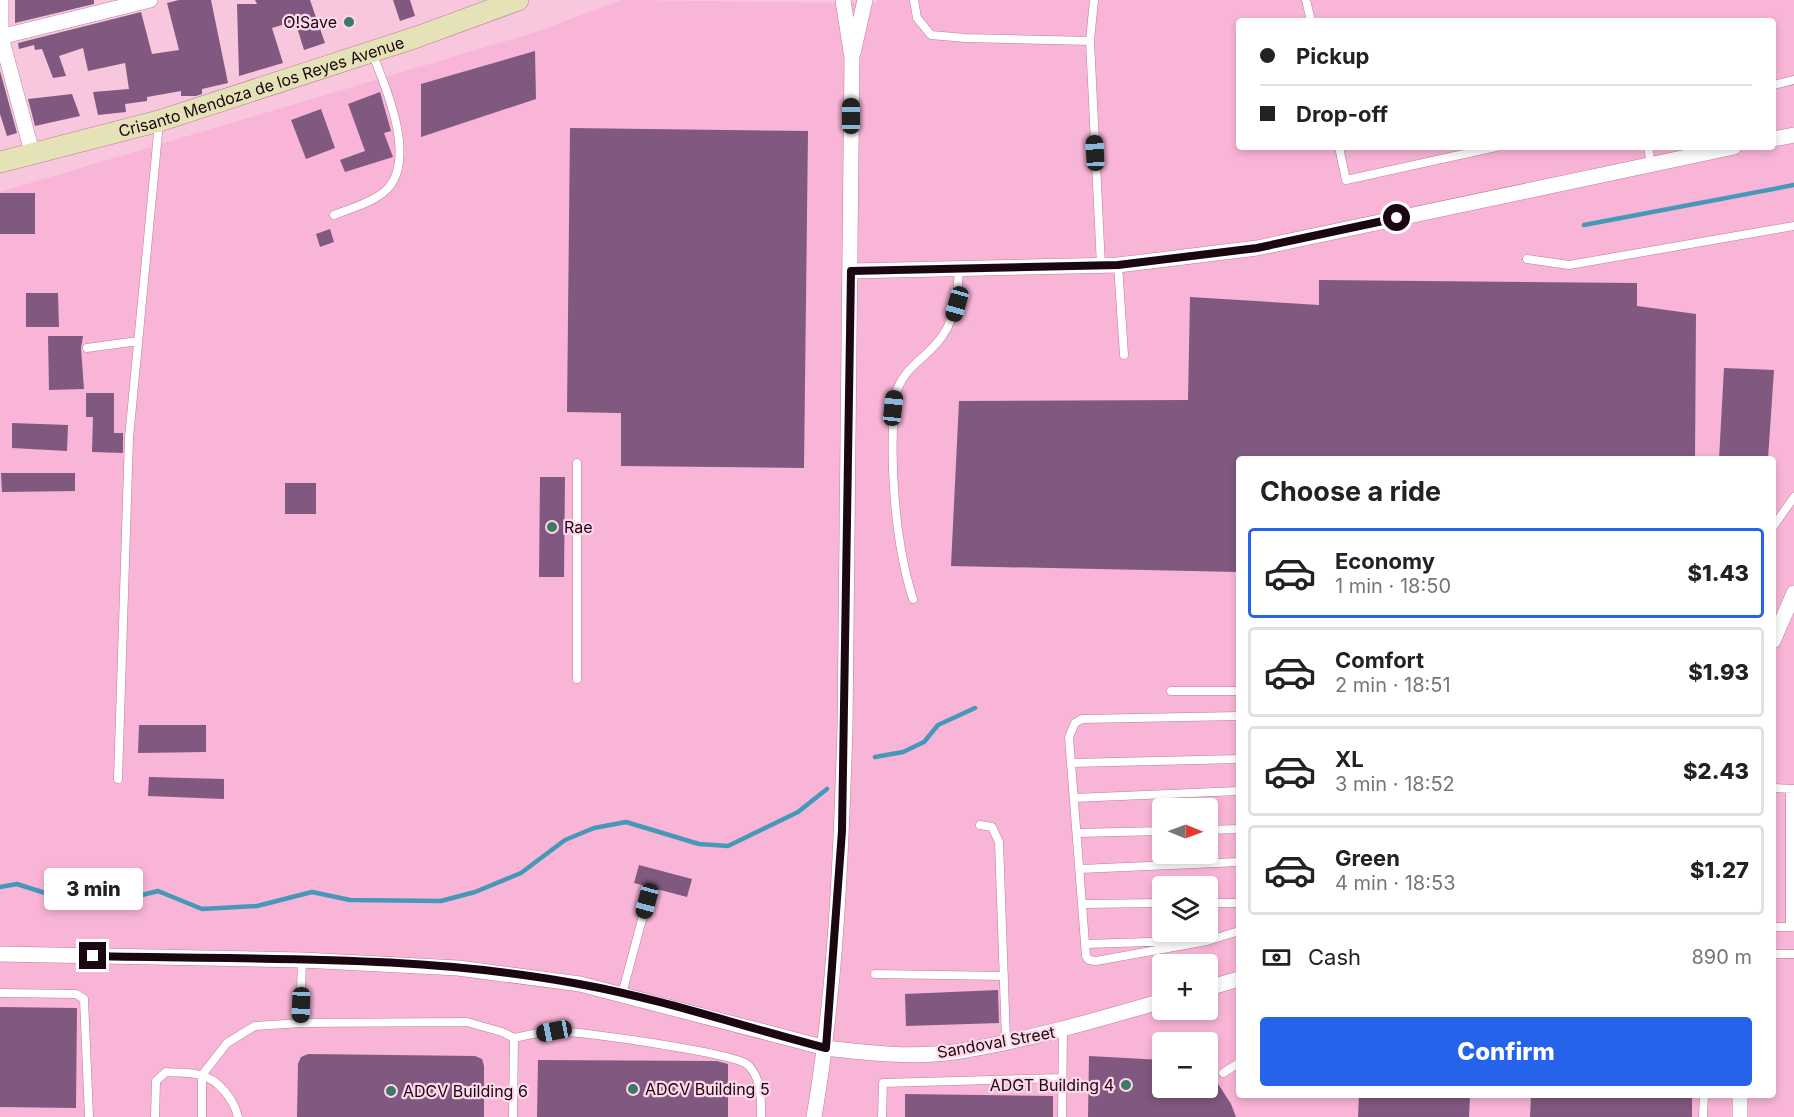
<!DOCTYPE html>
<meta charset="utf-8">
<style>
body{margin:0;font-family:Inter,sans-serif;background:#f6f6f6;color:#222;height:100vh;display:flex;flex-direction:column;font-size:22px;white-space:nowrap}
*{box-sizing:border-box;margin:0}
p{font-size:20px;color:#767676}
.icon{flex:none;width:33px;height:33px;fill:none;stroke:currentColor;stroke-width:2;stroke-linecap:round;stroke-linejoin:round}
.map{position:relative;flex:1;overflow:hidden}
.drawer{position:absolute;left:1236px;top:456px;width:540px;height:642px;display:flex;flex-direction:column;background:#fff;border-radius:6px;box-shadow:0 3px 9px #0003}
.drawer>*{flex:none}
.top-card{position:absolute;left:1236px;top:18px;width:540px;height:132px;border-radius:6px;box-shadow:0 3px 9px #0003;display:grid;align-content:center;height:132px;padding:0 24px;background:#fff}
.needle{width:39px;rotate:91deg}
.controls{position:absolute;left:1152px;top:798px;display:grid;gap:12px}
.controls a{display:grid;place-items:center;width:66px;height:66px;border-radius:6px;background:#fff;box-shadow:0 3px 9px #0003;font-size:30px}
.end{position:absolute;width:27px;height:27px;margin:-14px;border:8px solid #1b0712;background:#fff;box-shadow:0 0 0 3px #fff}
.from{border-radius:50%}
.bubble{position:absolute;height:42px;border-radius:6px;background:#fff;box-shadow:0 3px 9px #0003;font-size:20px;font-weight:800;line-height:42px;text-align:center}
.car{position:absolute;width:18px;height:36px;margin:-18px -9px;border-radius:8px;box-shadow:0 0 4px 2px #0007;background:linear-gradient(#222 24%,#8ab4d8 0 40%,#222 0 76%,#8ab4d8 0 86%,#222 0)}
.top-card b{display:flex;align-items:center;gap:21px;height:57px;font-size:22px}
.top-card b+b{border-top:2px solid #e0e0e0}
.top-card i{width:15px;height:15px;background:#222}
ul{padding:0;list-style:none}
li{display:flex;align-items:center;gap:18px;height:90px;margin:0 12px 9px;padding:0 12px;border:3px solid #e0e0e0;border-radius:6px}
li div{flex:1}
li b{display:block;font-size:22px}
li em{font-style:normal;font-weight:800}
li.on{border-color:#2563eb}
li>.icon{width:54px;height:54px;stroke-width:1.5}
h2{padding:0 24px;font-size:27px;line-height:72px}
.pay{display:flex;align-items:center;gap:15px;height:66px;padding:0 24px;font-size:22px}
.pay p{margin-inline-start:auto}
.button{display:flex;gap:12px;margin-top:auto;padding:12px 24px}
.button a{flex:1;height:69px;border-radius:6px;background:#2563eb;color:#fff;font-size:24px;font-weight:800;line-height:69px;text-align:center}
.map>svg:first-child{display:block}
.built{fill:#f9b5d7;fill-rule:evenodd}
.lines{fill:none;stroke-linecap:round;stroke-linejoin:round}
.stream{stroke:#4698b9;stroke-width:4.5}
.building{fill:#815880}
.service-casing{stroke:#b87f9b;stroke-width:9}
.minor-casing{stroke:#b87f9b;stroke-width:16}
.secondary-casing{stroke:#b87f9b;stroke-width:22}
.service{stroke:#fff;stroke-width:8}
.minor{stroke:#fff;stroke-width:15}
.secondary{stroke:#e4e2b6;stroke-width:21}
.route{stroke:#1b0712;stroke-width:8}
.poi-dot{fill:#3d7964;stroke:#fdd8e9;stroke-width:2}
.labels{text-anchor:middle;stroke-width:4.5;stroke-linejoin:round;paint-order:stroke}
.poi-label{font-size:16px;fill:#1b0712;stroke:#fdd8e9;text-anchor:start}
.street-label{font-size:16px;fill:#1b0712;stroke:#fdd8e9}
</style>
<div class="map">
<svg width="1794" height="1117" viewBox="0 0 1794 1117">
<rect width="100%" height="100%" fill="#f8c7de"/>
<path class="built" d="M621,0L876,3L877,0H1794V1117H0V192L539,31ZM1239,21H1773V147H1239ZM1239,459H1773V1095H1239ZM1162,808H1208V854H1162ZM1162,886H1208V932H1162ZM1162,964H1208V1010H1162ZM1162,1042H1208V1088H1162Z"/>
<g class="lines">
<path class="stream" d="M1584,225L1794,185
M875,757L903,752L924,742L938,725L975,708
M0,887L17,884L67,900L106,904L158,891L202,909L257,906L312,892L350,900L441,901L475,892L521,873L565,840L594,828L626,822L699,844L728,846L798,812L827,789"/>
</g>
<path class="building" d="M15,0H94V4L15,23Z
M179,0H211L228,83L202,89V94L196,96H181V91L147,97V101L125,104L126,112L98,115L93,92L129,89L125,63L88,71L83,48L59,56L66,76L53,78L42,49L35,50L34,45L19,49L18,43L141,12L152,54L179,50L167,3Z
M255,0H310L325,43L304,50L295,21L272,28L283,63L239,76L237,4H257Z
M393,0H410L415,16L400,21Z
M535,51L536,99L421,137V84Z
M0,71L17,133L7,136L0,114Z
M380,92L391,131L384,133L393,157L345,172L340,160L365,151L348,104Z
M72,94L80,116L35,126L28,99Z
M321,109L335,148L306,159L291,120Z
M570,128L808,131L804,468L621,466V413L567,412Z
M0,193H35V234H0Z
M330,229L334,242L320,247L316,234Z
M1319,280L1637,283V306L1696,314L1695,459H1239V572L951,566L959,401L1188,400L1190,297L1319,305Z
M26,293H58L59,327H26Z
M48,336H83L81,348L84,389L49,390Z
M1724,368L1774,370L1768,459H1719Z
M86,393H114V433H123V453L92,452L93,417H86Z
M12,423L68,425L67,451L12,448Z
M1,473H75V491L2,492Z
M540,477H565L564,577H539Z
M285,483H316V514H285Z
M139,725H206V752L138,753Z
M149,777L224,779V799L148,796Z
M639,865L692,879L687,897L634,883Z
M998,990L999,1023L906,1026L905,994Z
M0,1007L77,1008L76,1108L0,1107Z
M308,1054L475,1056L482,1059L484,1066V1117H297L298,1064L301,1057Z
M1089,1056L1162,1060V1088H1208V1068L1231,1104L1236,1117H1088Z
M538,1060L717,1061L728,1064V1117H537Z
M905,1094L1053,1096V1117H905Z
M1359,1095H1470L1469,1117H1358Z
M1531,1095H1692V1117H1530Z"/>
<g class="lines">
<defs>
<path id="service" d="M914,0L917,18L931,35L965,38L1090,41
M1094,0L1090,41L1101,266
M1306,0L1311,21
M1773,85L1794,80
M1339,147L1346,180L1496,147
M1648,147L1651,164
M334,215C349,209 371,203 384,192C419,163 386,87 372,53
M1527,259L1569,265L1794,226
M1118,265L1124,355
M87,348L138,341
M577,463V679
M1773,527L1794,497
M913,599C894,540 889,456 895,395C905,367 918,364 936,344C956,322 957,298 959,270
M1171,691H1239
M1239,716L1082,719L1075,723L1069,737L1086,956L1089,960L1096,961L1207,941L1239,931
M1072,763L1239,759
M118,779L129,438L159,123
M1773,788L1794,789
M1074,798L1239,791
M980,825L992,827L999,842L1006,1040
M1208,830L1239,829
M1077,833L1162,831
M1080,869L1239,862
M1208,903H1239
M1083,904L1162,903
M1773,927H1792
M1790,927V789
M1086,944L1181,941
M1773,954H1794
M302,960L300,1023L467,1022L502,1032L514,1038C527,1036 541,1031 554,1031C579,1031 735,1053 748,1065C762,1079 761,1099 761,1117
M875,974L1004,976
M0,993L76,994L84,999L89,1117
M622,994L647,901
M1223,1073L1239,1063
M155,1117L156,1081L166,1072C177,1073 190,1072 200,1075C219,1079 234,1100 238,1117
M202,1117V1075L227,1043L255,1026L300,1023
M513,1117L514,1038
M882,1117L883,1083L1062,1078
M1062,1117L1063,1030
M1703,1117L1704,1095"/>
<path id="minor" d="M1,0V37L32,152
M0,37L150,0
M853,53L865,0
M1773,139L1794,135
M851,271L1118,265L1257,248L1734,147
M1773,641L1794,593
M0,954L302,960L458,968L580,984L826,1048C868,1053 912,1058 954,1052C1025,1041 1093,1021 1162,1001
M1208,988L1239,979
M814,1117C836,989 841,857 845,727L852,58L843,0
M1740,1117V1095"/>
<g id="secondary">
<path id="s1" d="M0,162L159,121L417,37L518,0"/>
</g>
</defs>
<use href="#service" class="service-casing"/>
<use href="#minor" class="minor-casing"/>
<use href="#secondary" class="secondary-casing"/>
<use href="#service" class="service"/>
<use href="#minor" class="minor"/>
<use href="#secondary" class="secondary"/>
</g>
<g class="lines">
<path class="route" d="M93,956C254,960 420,954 579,984C662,999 744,1027 826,1048L842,831L851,271L1118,265L1257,248L1397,218"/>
</g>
<g class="poi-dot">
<circle cx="349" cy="22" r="6"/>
<circle cx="552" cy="527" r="6"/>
<circle cx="1126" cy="1085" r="6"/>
<circle cx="633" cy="1089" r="6"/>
<circle cx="391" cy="1091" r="6"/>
</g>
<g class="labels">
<g class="poi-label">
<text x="337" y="28" text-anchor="end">O!Save</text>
<text x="564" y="533">Rae</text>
<text x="1114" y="1091" text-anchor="end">ADGT Building 4</text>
<text x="645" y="1095">ADCV Building 5</text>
<text x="403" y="1097">ADCV Building 6</text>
</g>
<g class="street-label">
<text dy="6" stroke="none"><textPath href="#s1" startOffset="272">Crisanto Mendoza de los Reyes Avenue</textPath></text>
<text transform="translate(996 1042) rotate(-10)" y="6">Sandoval Street</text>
</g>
</g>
</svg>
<div class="controls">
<a><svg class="needle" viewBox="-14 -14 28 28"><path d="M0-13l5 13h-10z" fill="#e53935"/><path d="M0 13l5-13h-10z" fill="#767676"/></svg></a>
<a><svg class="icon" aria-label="layers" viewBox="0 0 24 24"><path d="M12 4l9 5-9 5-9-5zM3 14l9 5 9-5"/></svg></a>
<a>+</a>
<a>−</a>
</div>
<i class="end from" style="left:1397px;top:218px"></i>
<i class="end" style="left:93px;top:956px"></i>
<div class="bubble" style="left:44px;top:868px;width:99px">3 min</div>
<i class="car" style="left:851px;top:116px;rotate:0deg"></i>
<i class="car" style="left:1095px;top:153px;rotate:357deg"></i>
<i class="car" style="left:957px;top:304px;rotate:196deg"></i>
<i class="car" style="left:893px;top:408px;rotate:6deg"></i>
<i class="car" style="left:647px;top:901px;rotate:195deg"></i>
<i class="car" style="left:301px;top:1005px;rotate:182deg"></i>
<i class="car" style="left:554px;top:1031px;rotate:259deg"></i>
<div class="top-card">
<b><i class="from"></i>Pickup</b>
<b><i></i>Drop-off</b>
</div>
<section class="drawer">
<h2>Choose a ride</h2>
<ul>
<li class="on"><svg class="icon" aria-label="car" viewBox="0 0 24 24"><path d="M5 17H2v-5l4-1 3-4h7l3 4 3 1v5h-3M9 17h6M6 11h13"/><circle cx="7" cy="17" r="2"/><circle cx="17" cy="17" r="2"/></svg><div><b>Economy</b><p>1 min · 18:50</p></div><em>$1.43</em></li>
<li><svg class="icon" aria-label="car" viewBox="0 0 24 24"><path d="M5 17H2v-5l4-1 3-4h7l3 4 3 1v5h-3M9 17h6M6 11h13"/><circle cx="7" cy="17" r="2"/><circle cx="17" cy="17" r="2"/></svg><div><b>Comfort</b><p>2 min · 18:51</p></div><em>$1.93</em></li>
<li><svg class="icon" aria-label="car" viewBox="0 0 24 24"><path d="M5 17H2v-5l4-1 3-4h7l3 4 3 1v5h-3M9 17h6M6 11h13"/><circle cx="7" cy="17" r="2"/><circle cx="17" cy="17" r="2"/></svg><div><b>XL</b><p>3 min · 18:52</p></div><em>$2.43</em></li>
<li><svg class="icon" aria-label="car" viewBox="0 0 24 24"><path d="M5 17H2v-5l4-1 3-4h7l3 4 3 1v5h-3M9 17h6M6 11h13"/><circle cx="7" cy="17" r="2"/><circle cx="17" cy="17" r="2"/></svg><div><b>Green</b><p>4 min · 18:53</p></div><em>$1.27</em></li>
</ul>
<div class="pay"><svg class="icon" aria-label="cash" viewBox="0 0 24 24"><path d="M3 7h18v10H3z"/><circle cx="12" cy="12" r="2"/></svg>Cash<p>890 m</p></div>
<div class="button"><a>Confirm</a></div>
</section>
</div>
